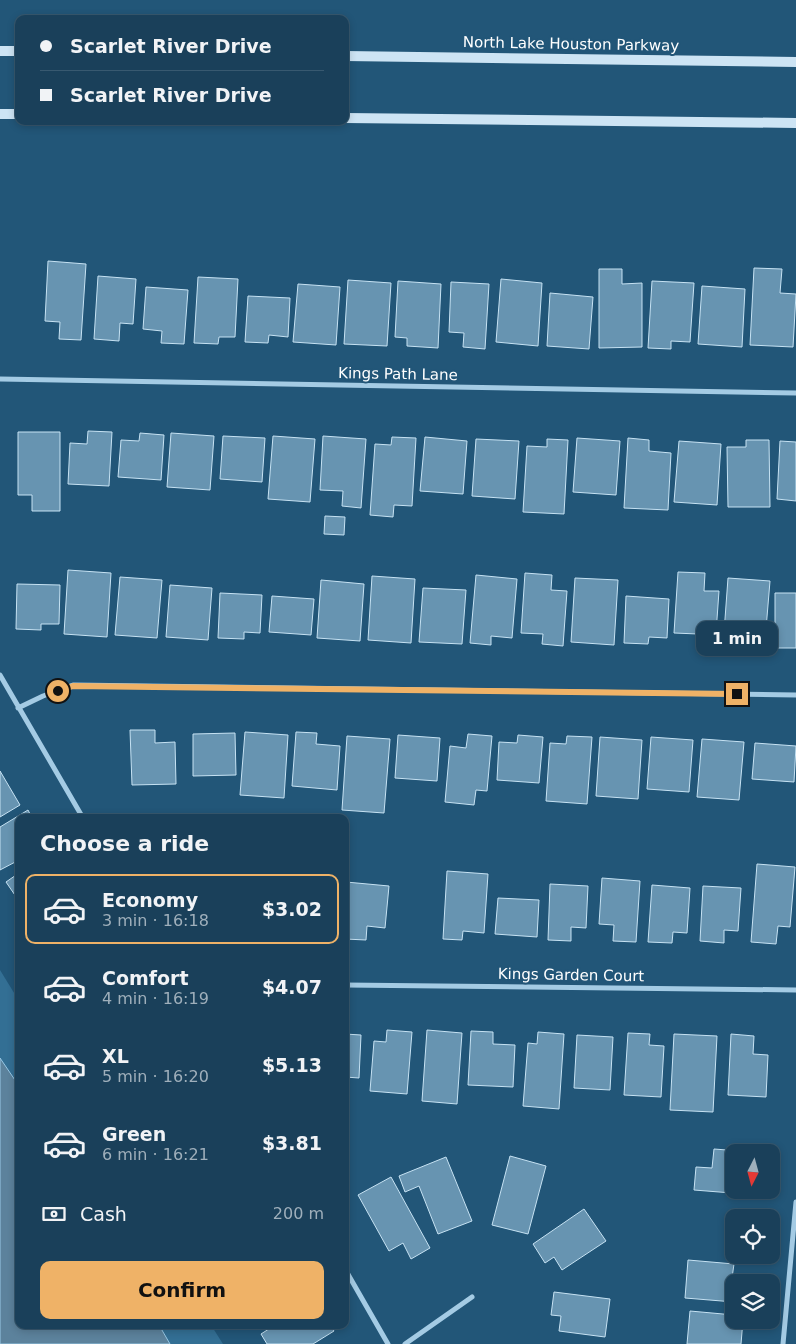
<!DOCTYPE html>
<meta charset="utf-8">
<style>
body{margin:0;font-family:"DejaVu Sans",sans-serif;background:#274b63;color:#f1f3f6;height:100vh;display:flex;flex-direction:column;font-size:19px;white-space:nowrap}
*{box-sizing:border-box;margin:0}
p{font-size:16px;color:#9fafbb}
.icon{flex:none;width:28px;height:28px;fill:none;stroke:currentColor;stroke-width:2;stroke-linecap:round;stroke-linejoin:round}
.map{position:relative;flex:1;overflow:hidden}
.panel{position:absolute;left:15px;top:814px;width:334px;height:515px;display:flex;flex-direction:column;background:#1a405a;border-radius:10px;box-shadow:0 2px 8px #0003,0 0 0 1px #385970}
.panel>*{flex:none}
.hud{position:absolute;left:15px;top:15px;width:334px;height:110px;border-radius:10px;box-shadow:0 2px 8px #0003,0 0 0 1px #385970;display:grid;align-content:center;height:110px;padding:0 25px;background:#1a405a}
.needle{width:32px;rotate:186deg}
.buttons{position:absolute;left:725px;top:1144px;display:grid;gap:10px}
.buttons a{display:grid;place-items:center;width:55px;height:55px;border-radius:10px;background:#1a405a;box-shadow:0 2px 8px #0003,0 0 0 1px #385970;font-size:25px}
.end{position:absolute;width:22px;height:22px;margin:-11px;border:6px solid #efb267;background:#111;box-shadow:0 0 0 2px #111}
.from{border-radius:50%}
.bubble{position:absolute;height:35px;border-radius:10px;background:#1a405a;box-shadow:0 2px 8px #0003,0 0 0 1px #385970;font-size:16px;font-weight:800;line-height:35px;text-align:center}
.hud b{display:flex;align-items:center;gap:18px;height:48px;font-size:19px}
.hud b+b{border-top:1px solid #385970}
.hud i{width:12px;height:12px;background:#f1f3f6}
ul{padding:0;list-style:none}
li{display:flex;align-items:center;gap:15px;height:70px;margin:0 10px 8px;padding:0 15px;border:2px solid transparent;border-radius:10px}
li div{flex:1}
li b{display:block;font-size:19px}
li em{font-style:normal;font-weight:800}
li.on{border-color:#efb267}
li>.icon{width:45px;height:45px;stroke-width:1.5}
h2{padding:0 25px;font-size:22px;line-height:60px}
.pay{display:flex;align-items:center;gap:12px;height:55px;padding:0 25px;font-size:19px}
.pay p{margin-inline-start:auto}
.primary-button{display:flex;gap:10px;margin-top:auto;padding:10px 25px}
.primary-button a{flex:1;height:58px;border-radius:10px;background:#efb267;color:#111;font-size:20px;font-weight:800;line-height:58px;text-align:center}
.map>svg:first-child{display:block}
.green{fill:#336f94}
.water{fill:#5c829c;stroke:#98c8e5}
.building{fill:#6794b1;stroke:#c6e2f3}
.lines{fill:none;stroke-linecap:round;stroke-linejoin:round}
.minor{stroke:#a4cbe4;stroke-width:5}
.secondary{stroke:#cde4f4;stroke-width:10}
.route{stroke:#efb267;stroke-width:6}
.labels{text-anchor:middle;stroke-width:4;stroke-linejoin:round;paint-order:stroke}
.street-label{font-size:15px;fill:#fff;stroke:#225678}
</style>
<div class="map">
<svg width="796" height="1344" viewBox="0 0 796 1344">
<rect width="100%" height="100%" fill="#225678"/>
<path class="green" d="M0,970L19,1001V1325H211L223,1344H0Z"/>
<path class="water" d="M0,1058L19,1086V1325H159L170,1344H0Z"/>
<path class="building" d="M48,261L86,264L81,340L59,339L60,322L45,321Z
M754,268L782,269L780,293L796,294L793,347L750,345Z
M599,269H622V284L642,283V347L599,348Z
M98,276L136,279L133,324L120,323L119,341L94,339Z
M198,277L238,279L235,337H219L218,344L194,343Z
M501,279L542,283L538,346L496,342Z
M348,280L391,283L387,346L344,344Z
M398,281L441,284L438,348L407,346V338L395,337Z
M652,281L694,283L690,342L671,341V349L648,348Z
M451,282L489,284L485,349L463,347L464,333L449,332Z
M298,284L340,287L336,345L293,342Z
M702,286L745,289L742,347L698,344Z
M146,287L188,290L184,344L161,343L162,331L143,329Z
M550,293L593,297L589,349L547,346Z
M248,296L290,298L288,337L269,335L268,343L245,342Z
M88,431L112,432L109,486L68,484L70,443L87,444Z
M18,432H60V511H32V495H18Z
M140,433L164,435L161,480L118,477L121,440L139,441Z
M171,433L214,436L210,490L167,487Z
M223,436L265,438L262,482L220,479Z
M273,436L315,439L310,502L268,499Z
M323,436L366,439L361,508L342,506L343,491L320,490Z
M392,437L416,438L412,506L394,505L393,517L370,515L375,444L391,445Z
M425,437L467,441L463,494L420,491Z
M577,438L620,441L616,495L573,492Z
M628,438L649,440V451L671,453L668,510L624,508Z
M476,439L519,441L515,499L472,496Z
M547,439L568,440L564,514L523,512L527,446L547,447Z
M746,440H769L770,507H728L727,447H746Z
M679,441L721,444L717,505L674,502Z
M780,441L796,442V501L777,499Z
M325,516L345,517L344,535L324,534Z
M68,570L111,573L107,637L64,634Z
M678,572L705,573L704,591H719L715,647L697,645L698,634L674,633Z
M525,573L552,575L551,590L567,591L563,646L542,644L543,634L521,633Z
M476,575L517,579L512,638L491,636V645L470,643Z
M372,576L415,579L411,643L368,640Z
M120,577L162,580L157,638L115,635Z
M575,578L618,580L614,645L571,642Z
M728,578L770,581L765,641L743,640L742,648L723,646Z
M321,580L364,584L360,641L317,638Z
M17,584L60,585L59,624H41V630L16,629Z
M170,585L212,588L208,640L166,637Z
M423,588L466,590L462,644L419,642Z
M220,593L262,595L260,633L244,632V639L218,638Z
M775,593H796V648H775Z
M272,596L314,599L311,635L269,632Z
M626,596L669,599L667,638L649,637L648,644L624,643Z
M130,730H155V743L175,742L176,784L132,785Z
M245,732L288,735L284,798L240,795Z
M296,732L317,733L316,744L340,746L337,790L292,786Z
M235,733L236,775L193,776V734Z
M468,734L492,736L487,791L476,790L474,805L445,802L450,746L466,748Z
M398,735L440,738L437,781L395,778Z
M518,735L543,737L539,783L497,780L499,742L517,743Z
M347,736L390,739L384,813L342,810Z
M567,736L592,737L587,804L546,801L550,743L566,744Z
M600,737L642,740L638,799L596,796Z
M651,737L693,740L689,792L647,789Z
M702,739L744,742L739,800L697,797Z
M755,743L796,746L794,782L752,779Z
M0,771L20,805L0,817Z
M28,810L32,818H19V860L0,870V827Z
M757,864L795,867L790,927L778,926L776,944L751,942Z
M447,871L488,874L484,933L463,931L462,940L443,939Z
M19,873V901L6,882Z
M602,878L640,881L636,942L613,941L614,925L599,924Z
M346,882L389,886L385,928L367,926L366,940L345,939Z
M550,884L588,886L586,928L571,927V941L548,940Z
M652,885L690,888L687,933L673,932L672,943L648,942Z
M703,886L741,888L738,931L724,930V943L700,941Z
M498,898L539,900L537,937L495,934Z
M387,1030L412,1032L407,1094L370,1091L374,1041L386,1042Z
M427,1030L462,1033L457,1104L422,1101Z
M471,1031L493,1032V1044L515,1045L513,1087L468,1085Z
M538,1032L564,1034L559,1109L523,1106L528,1043L537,1044Z
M628,1033L650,1034L649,1045L664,1046L661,1097L624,1095Z
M345,1034L361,1035L359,1078L345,1077Z
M674,1034L717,1036L713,1112L670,1110Z
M731,1034L754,1036L753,1054L768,1055L766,1097L728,1095Z
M577,1035L613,1037L610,1090L574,1088Z
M714,1149L753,1152H734V1190H757V1195L694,1190L696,1167L712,1168Z
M510,1156L546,1166L528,1234L492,1225Z
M446,1157L472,1221L438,1234L419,1186L405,1192L399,1176Z
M391,1177L430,1248L411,1259L403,1243L389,1251L358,1195Z
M584,1209L606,1241L562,1270L554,1257L545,1263L533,1244Z
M688,1260L734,1264L732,1278L751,1280V1282H734V1302L685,1298Z
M554,1292L610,1299L605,1337L559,1331L561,1316L551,1315Z
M690,1311L734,1315V1320H743L741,1344H687Z
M275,1325H330L334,1331L313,1344H267L261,1334Z"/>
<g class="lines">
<path class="minor" d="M0,379L796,393
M0,675L83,818
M18,708L43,696L73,685L796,695
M345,985L796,990
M345,1269L388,1344
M405,1344L472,1297
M783,1344L796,1202"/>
<path class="secondary" d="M0,51H19
M345,56L796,62
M0,114H19
M345,118L796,123"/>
</g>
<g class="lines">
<path class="route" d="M58,691L73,686L737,694"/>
</g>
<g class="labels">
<g class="street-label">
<text transform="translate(571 44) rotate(1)" y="5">North Lake Houston Parkway</text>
<text transform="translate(398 374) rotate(1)" y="5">Kings Path Lane</text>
<text transform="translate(571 975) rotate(1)" y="5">Kings Garden Court</text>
</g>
</g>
</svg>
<div class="buttons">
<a><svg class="needle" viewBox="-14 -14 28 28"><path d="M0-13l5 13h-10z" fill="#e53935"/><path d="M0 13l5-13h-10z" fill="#9fafbb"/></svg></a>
<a><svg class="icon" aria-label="locate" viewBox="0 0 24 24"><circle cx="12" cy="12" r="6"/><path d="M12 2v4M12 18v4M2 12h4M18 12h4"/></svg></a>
<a><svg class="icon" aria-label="layers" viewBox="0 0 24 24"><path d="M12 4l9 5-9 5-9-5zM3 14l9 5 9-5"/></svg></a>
</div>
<i class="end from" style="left:58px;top:691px"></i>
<i class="end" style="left:737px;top:694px"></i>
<div class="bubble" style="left:696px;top:621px;width:82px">1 min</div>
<div class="hud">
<b><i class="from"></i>Scarlet River Drive</b>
<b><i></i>Scarlet River Drive</b>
</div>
<section class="panel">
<h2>Choose a ride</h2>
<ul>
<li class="on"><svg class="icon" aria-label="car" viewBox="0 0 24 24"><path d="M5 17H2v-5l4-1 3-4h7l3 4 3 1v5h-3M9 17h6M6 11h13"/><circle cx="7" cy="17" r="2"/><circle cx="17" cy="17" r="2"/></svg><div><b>Economy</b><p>3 min · 16:18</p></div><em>$3.02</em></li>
<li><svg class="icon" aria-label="car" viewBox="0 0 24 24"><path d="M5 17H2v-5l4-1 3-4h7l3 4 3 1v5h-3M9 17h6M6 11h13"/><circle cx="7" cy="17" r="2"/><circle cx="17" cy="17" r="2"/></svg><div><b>Comfort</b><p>4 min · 16:19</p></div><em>$4.07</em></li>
<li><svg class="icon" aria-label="car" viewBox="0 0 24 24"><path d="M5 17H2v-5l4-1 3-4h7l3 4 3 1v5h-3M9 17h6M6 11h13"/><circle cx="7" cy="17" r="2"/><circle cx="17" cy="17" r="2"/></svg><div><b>XL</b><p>5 min · 16:20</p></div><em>$5.13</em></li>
<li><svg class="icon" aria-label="car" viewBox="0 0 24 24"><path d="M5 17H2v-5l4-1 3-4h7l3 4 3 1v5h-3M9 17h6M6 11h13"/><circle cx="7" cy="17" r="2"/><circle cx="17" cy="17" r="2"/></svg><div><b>Green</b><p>6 min · 16:21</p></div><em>$3.81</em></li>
</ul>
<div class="pay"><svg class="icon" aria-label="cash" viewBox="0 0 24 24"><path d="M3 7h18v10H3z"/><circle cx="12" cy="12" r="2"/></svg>Cash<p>200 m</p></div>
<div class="primary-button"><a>Confirm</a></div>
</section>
</div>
